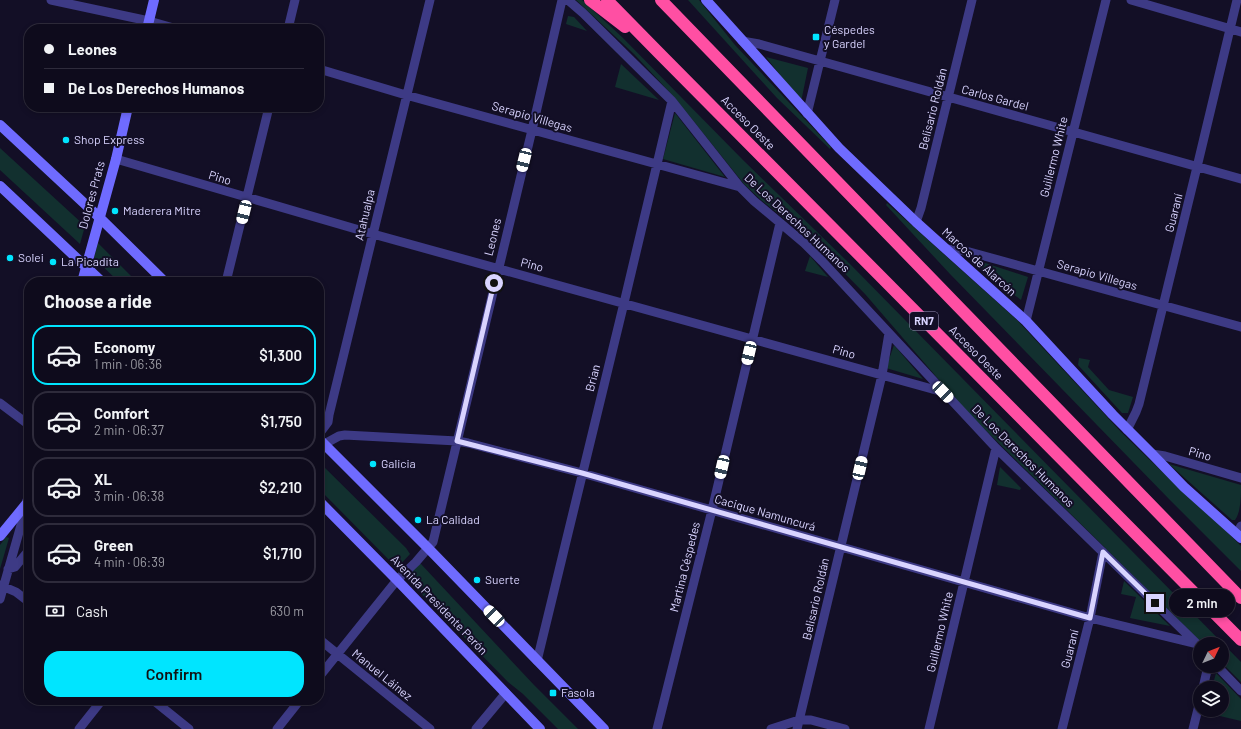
<!DOCTYPE html>
<meta charset="utf-8">
<style>
body{margin:0;font-family:Barlow,sans-serif;background:#1c1929;color:#f1f3f6;height:100vh;display:flex;flex-direction:column;font-size:15px;white-space:nowrap}
*{box-sizing:border-box;margin:0}
p{font-size:13px;color:#9b9ba3}
.icon{flex:none;width:22px;height:22px;fill:none;stroke:currentColor;stroke-width:2;stroke-linecap:round;stroke-linejoin:round}
.map{position:relative;flex:1;overflow:hidden}
.panel{position:absolute;left:24px;top:277px;width:300px;height:428px;display:flex;flex-direction:column;background:#0e0b1c;border-radius:16px;box-shadow:0 2px 6px #0003,0 0 0 1px #2e2b3b}
.panel>*{flex:none}
.top-card{position:absolute;left:24px;top:24px;width:300px;height:88px;border-radius:16px;box-shadow:0 2px 6px #0003,0 0 0 1px #2e2b3b;display:grid;align-content:center;height:88px;padding:0 20px;background:#0e0b1c}
.needle{width:26px;rotate:47deg}
.tools{position:absolute;left:1193px;top:637px;display:grid;gap:8px}
.tools a{display:grid;place-items:center;width:36px;height:36px;border-radius:50%;background:#0e0b1c;box-shadow:0 2px 6px #0003,0 0 0 1px #2e2b3b;font-size:20px}
.end{position:absolute;width:18px;height:18px;margin:-9px;border:5px solid #d9d4ff;background:#111;box-shadow:0 0 0 2px #111}
.from{border-radius:50%}
.bubble{position:absolute;height:28px;border-radius:14px;background:#0e0b1c;box-shadow:0 2px 6px #0003,0 0 0 1px #2e2b3b;font-size:13px;font-weight:600;line-height:28px;text-align:center}
.car{position:absolute;width:12px;height:24px;margin:-12px -6px;border-radius:5px;box-shadow:0 0 3px 1px #0007;background:linear-gradient(#fff 24%,#345 0 40%,#fff 0 76%,#345 0 86%,#fff 0)}
.top-card b{display:flex;align-items:center;gap:14px;height:38px;font-size:15px}
.top-card b+b{border-top:1px solid #2e2b3b}
.top-card i{width:10px;height:10px;background:#f1f3f6}
ul{padding:0;list-style:none}
li{display:flex;align-items:center;gap:12px;height:60px;margin:0 8px 6px;padding:0 12px;border:2px solid #2e2b3b;border-radius:16px}
li div{flex:1}
li b{display:block;font-size:15px}
li em{font-style:normal;font-weight:600}
li.selected{border-color:#00e5ff}
li>.icon{width:36px;height:36px;stroke-width:1.5}
h2{padding:0 20px;font-size:18px;line-height:48px}
.pay{display:flex;align-items:center;gap:10px;height:44px;padding:0 20px;font-size:15px}
.pay p{margin-inline-start:auto}
.cta{display:flex;gap:8px;margin-top:auto;padding:8px 20px}
.cta a{flex:1;height:46px;border-radius:16px;background:#00e5ff;color:#111;font-size:16px;font-weight:600;line-height:46px;text-align:center}
.map>svg:first-child{display:block}
.green{fill:#12302f}
.lines{fill:none;stroke-linecap:round;stroke-linejoin:round}
.street{stroke:#3d3a85;stroke-width:9}
.secondary{stroke:#6f6bff;stroke-width:10}
.highway{stroke:#ff4fa3;stroke-width:12}
.route{stroke:#d9d4ff;stroke-width:5}
.poi-dot{fill:#00e5ff;stroke:#130f26;stroke-width:1.5}
.labels{text-anchor:middle;stroke-width:4;stroke-linejoin:round;paint-order:stroke}
.shield{fill:#130f26;stroke:#9e99be;stroke-width:1}
.shield-label{font-size:11px;font-weight:bold;fill:#d9d4ff}
.poi-label{font-size:12px;fill:#d9d4ff;stroke:#130f26;text-anchor:start}
.street-label{font-size:12px;fill:#d9d4ff;stroke:#130f26}
</style>
<div class="map">
<svg width="1241" height="729" viewBox="0 0 1241 729">
<rect width="100%" height="100%" fill="#130f26"/>
<path class="green" d="M576,0H582L622,37L743,160L850,264L1241,662V682L1222,663V644H1203L965,410L865,294L815,243L761,200L744,184L675,98L634,54Z
M688,0H699L735,45L831,147L830,149L777,98Z
M568,16L574,17L587,31L566,24Z
M766,57L808,68L801,102Z
M621,64L659,100L615,87Z
M675,113L725,177L663,159Z
M0,148L85,226L80,244L0,170Z
M887,203L1017,320L1121,432L1184,493L1220,525L1241,546V571L1168,498L950,274L886,205Z
M98,243L137,282H119L94,258Z
M810,256L828,277L805,271Z
M976,260L1028,277L1021,300L976,265Z
M894,345L923,379L886,368Z
M1079,358L1090,360L1088,367L1109,390L1133,397L1128,413H1122L1078,365Z
M319,462L406,548L410,554L399,566H395L319,489Z
M1169,464L1241,485C1241,496 1241,512 1235,520H1232Z
M1000,467L1021,488L1020,490L997,485Z
M6,537L9,538L0,569V545Z
M418,563L421,564L534,685L578,729H558L523,694L508,682L406,578L405,576Z
M1124,581L1170,626L1130,618L1136,597L1121,594Z
M1216,673L1241,699V721L1207,713V710H1222V688H1212Z"/>
<g class="lines">
<path class="street" d="M51,0L149,21L177,29
M568,0L583,13L672,101L740,187L754,201L804,243L822,261L996,448L1196,643
M1131,0L1241,32
M288,29L295,0
M742,41L759,44L820,61L1241,179
M319,69L406,95L740,187
M807,114L835,0
M116,159L373,234L943,392
M916,222L921,208L972,0
M946,249L966,251L1241,327
M226,282L269,107
M1026,321L1106,0
M0,403L29,425
M1127,430L1136,412L1139,404L1197,167L1237,0
M319,434L328,422L329,415L430,0
M319,447L339,436L345,435L457,441L468,443L582,473L1090,618L1197,644
M1152,454L1165,456L1241,478
M1237,533L1241,526
M8,569L15,567L29,550
M0,585L16,592L29,602
M0,599L27,504
M319,639L430,729
M537,661L624,303L672,101
M1217,666L1241,691
M319,677L397,580L416,562L433,542L532,130L562,0
M1203,688L1208,666
M153,700L189,729
M79,729L102,700
M277,729L300,700
M476,729L506,693
M657,729L712,510L780,223
M771,729L799,720H811L845,729
M797,729L882,375L889,333
M929,729L996,448
M1062,729L1090,618L1103,552
M1193,729L1200,701"/>
<path class="secondary" d="M706,0L839,148L916,222L1026,321L1113,415L1152,454L1184,487L1241,538
M147,29L154,0
M0,125L100,218L165,282
M0,186L102,282
M82,282L116,159L128,107
M319,439L428,548L604,729
M319,501L397,580L540,729
M0,536L27,503L29,495"/>
<path class="highway" d="M590,0L625,27
M607,0L658,52L1241,640
M661,0L1241,598"/>
</g>
<g class="lines">
<path class="route" d="M494,283L457,441L582,473L1090,618L1103,552L1155,603"/>
</g>
<g class="poi-dot">
<rect x="812" y="33" width="8" height="8" rx="2"/>
<circle cx="66" cy="140" r="4"/>
<circle cx="115" cy="211" r="4"/>
<circle cx="10" cy="258" r="4"/>
<circle cx="53" cy="262" r="4"/>
<circle cx="373" cy="464" r="4"/>
<circle cx="418" cy="520" r="4"/>
<circle cx="477" cy="580" r="4"/>
<rect x="549" y="689" width="8" height="8" rx="2"/>
</g>
<g class="labels">
<rect class="shield" x="910" y="312" width="28" height="18" rx="3"/>
<g class="shield-label">
<text x="924" y="325">RN7</text>
</g>
<g class="poi-label">
<text x="824" y="34">Céspedes<tspan x="824" dy="14">y Gardel</tspan></text>
<text x="74" y="144">Shop Express</text>
<text x="123" y="215">Maderera Mitre</text>
<text x="18" y="262">Solei</text>
<text x="61" y="266">La Picadita</text>
<text x="381" y="468">Galicia</text>
<text x="426" y="524">La Calidad</text>
<text x="485" y="584">Suerte</text>
<text x="561" y="697">Fasola</text>
</g>
<g class="street-label">
<text transform="translate(995 98) rotate(15)" y="4">Carlos Gardel</text>
<text transform="translate(933 109) rotate(-76)" y="4">Belisario Roldán</text>
<text transform="translate(532 117) rotate(16)" y="4">Serapio Villegas</text>
<text transform="translate(748 123) rotate(45)" y="4">Acceso Oeste</text>
<text transform="translate(1054 157) rotate(-76)" y="4">Guillermo White</text>
<text transform="translate(220 178) rotate(17)" y="4">Pino</text>
<text transform="translate(92 195) rotate(-75)" y="4">Dolores Prats</text>
<text transform="translate(1174 213) rotate(-76)" y="4">Guaraní</text>
<text transform="translate(365 215) rotate(-77)" y="4">Atahualpa</text>
<text transform="translate(797 223) rotate(43)" y="4">De Los Derechos Humanos</text>
<text transform="translate(493 237) rotate(-76)" y="4">Leones</text>
<text transform="translate(979 262) rotate(42)" y="4">Marcos de Alarcón</text>
<text transform="translate(532 265) rotate(15)" y="4">Pino</text>
<text transform="translate(1097 275) rotate(16)" y="4">Serapio Villegas</text>
<text transform="translate(844 352) rotate(16)" y="4">Pino</text>
<text transform="translate(976 353) rotate(45)" y="4">Acceso Oeste</text>
<text transform="translate(593 378) rotate(-76)" y="4">Brian</text>
<text transform="translate(1200 454) rotate(16)" y="4">Pino</text>
<text transform="translate(1023 456) rotate(45)" y="4">De Los Derechos Humanos</text>
<text transform="translate(765 513) rotate(16)" y="4">Cacique Namuncurá</text>
<text transform="translate(685 567) rotate(-76)" y="4">Martina Céspedes</text>
<text transform="translate(816 599) rotate(-77)" y="4">Belisario Roldán</text>
<text transform="translate(439 605) rotate(46)" y="4">Avenida Presidente Perón</text>
<text transform="translate(940 632) rotate(-77)" y="4">Guillermo White</text>
<text transform="translate(1070 649) rotate(-76)" y="4">Guaraní</text>
<text transform="translate(382 675) rotate(39)" y="4">Manuel Láinez</text>
</g>
</g>
</svg>
<div class="tools">
<a><svg class="needle" viewBox="-14 -14 28 28"><path d="M0-13l5 13h-10z" fill="#e53935"/><path d="M0 13l5-13h-10z" fill="#9b9ba3"/></svg></a>
<a><svg class="icon" aria-label="layers" viewBox="0 0 24 24"><path d="M12 4l9 5-9 5-9-5zM3 14l9 5 9-5"/></svg></a>
</div>
<i class="end from" style="left:494px;top:283px"></i>
<i class="end" style="left:1155px;top:603px"></i>
<div class="bubble" style="left:1169px;top:589px;width:66px">2 min</div>
<i class="car" style="left:524px;top:160px;rotate:194deg"></i>
<i class="car" style="left:244px;top:212px;rotate:194deg"></i>
<i class="car" style="left:749px;top:353px;rotate:193deg"></i>
<i class="car" style="left:943px;top:392px;rotate:136deg"></i>
<i class="car" style="left:722px;top:467px;rotate:193deg"></i>
<i class="car" style="left:860px;top:468px;rotate:13deg"></i>
<i class="car" style="left:494px;top:616px;rotate:316deg"></i>
<div class="top-card">
<b><i class="from"></i>Leones</b>
<b><i></i>De Los Derechos Humanos</b>
</div>
<section class="panel">
<h2>Choose a ride</h2>
<ul>
<li class="selected"><svg class="icon" aria-label="car" viewBox="0 0 24 24"><path d="M5 17H2v-5l4-1 3-4h7l3 4 3 1v5h-3M9 17h6M6 11h13"/><circle cx="7" cy="17" r="2"/><circle cx="17" cy="17" r="2"/></svg><div><b>Economy</b><p>1 min · 06:36</p></div><em>$1,300</em></li>
<li><svg class="icon" aria-label="car" viewBox="0 0 24 24"><path d="M5 17H2v-5l4-1 3-4h7l3 4 3 1v5h-3M9 17h6M6 11h13"/><circle cx="7" cy="17" r="2"/><circle cx="17" cy="17" r="2"/></svg><div><b>Comfort</b><p>2 min · 06:37</p></div><em>$1,750</em></li>
<li><svg class="icon" aria-label="car" viewBox="0 0 24 24"><path d="M5 17H2v-5l4-1 3-4h7l3 4 3 1v5h-3M9 17h6M6 11h13"/><circle cx="7" cy="17" r="2"/><circle cx="17" cy="17" r="2"/></svg><div><b>XL</b><p>3 min · 06:38</p></div><em>$2,210</em></li>
<li><svg class="icon" aria-label="car" viewBox="0 0 24 24"><path d="M5 17H2v-5l4-1 3-4h7l3 4 3 1v5h-3M9 17h6M6 11h13"/><circle cx="7" cy="17" r="2"/><circle cx="17" cy="17" r="2"/></svg><div><b>Green</b><p>4 min · 06:39</p></div><em>$1,710</em></li>
</ul>
<div class="pay"><svg class="icon" aria-label="cash" viewBox="0 0 24 24"><path d="M3 7h18v10H3z"/><circle cx="12" cy="12" r="2"/></svg>Cash<p>630 m</p></div>
<div class="cta"><a>Confirm</a></div>
</section>
</div>
